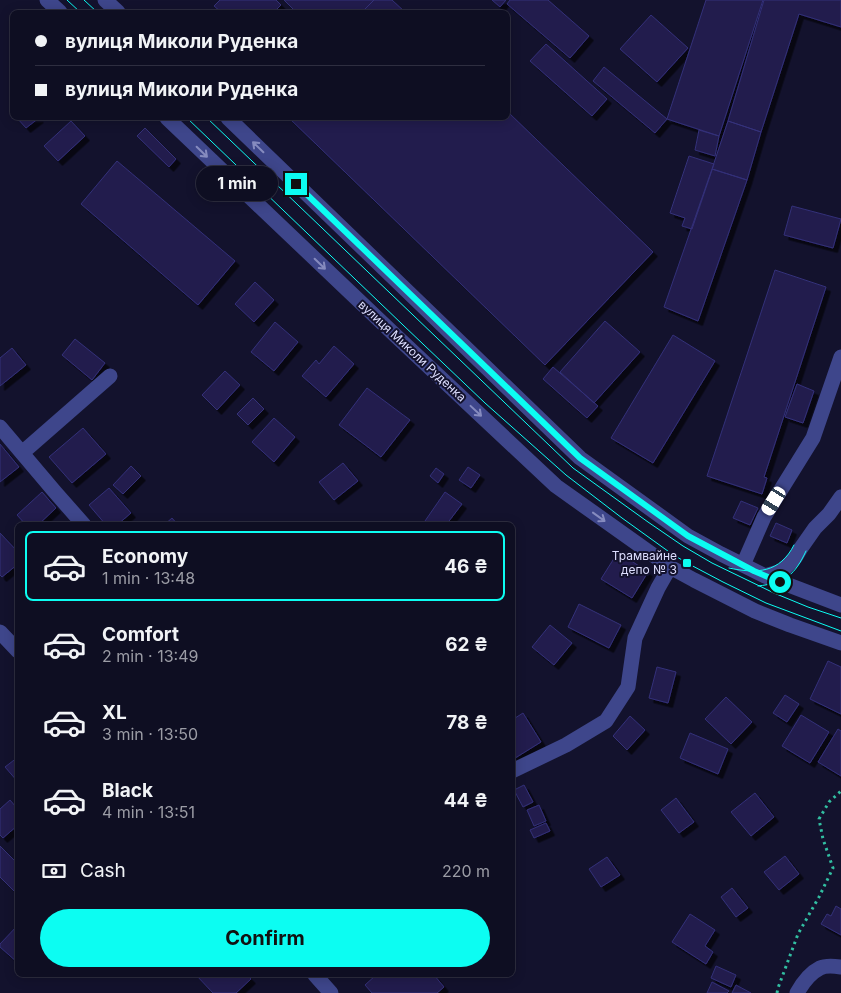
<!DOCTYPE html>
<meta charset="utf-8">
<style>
body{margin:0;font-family:Inter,sans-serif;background:#1c1c2f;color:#f1f3f6;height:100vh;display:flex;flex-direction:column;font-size:19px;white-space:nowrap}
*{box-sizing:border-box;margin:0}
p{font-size:16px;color:#9b9ca5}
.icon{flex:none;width:28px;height:28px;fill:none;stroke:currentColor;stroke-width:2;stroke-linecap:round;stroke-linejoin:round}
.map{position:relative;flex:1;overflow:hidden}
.side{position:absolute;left:15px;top:522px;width:500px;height:455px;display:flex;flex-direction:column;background:#0e0e22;border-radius:8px;box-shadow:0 2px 12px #0003,0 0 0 1px #2e2e40}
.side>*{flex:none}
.hud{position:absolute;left:10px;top:10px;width:500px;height:110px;border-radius:8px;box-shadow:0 2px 12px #0003,0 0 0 1px #2e2e40;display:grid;align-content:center;height:110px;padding:0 25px;background:#0e0e22}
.end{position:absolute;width:22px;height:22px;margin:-11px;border:6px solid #0cfdf2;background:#111;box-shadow:0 0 0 2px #111}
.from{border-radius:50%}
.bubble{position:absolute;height:35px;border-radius:18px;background:#0e0e22;box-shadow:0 2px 12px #0003,0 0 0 1px #2e2e40;font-size:16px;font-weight:700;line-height:35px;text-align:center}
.car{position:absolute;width:15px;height:30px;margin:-15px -8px;border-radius:6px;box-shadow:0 0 4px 1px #0007;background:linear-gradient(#fff 24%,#345 0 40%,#fff 0 76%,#345 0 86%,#fff 0)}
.hud b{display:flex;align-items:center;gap:18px;height:48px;font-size:19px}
.hud b+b{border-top:1px solid #2e2e40}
.hud i{width:12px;height:12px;background:#f1f3f6}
ul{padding:9px 0 0;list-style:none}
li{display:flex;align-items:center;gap:15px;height:70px;margin:0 10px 8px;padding:0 15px;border:2px solid transparent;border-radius:8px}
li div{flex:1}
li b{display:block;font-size:19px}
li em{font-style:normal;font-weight:700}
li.selected{border-color:#0cfdf2}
li>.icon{width:45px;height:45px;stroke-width:1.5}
.pay{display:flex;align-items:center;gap:12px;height:55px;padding:0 25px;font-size:19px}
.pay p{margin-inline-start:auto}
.cta{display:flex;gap:10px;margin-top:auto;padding:10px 25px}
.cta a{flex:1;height:58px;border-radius:30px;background:#0cfdf2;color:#111;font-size:20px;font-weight:700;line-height:58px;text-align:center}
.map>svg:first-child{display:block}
.building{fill:#211e4e;stroke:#343079;filter:url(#shadow)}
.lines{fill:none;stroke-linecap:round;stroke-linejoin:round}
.path{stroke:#32bfa2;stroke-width:3;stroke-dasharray:2.5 4;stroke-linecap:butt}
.minor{stroke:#3e468b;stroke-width:15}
.tram{stroke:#0cfdf2;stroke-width:1}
.oneway{stroke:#868bbf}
.route{stroke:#0cfdf2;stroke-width:6}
.poi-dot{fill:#0cfdf2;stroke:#13122d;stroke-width:2}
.labels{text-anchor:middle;stroke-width:4;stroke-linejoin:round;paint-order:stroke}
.street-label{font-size:12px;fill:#dedfff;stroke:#13122d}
.poi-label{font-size:12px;fill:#dedfff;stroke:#13122d;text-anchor:end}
</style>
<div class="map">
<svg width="841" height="993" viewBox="0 0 841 993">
<defs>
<filter id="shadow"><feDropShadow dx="4.5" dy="4.5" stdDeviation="0" flood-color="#0009"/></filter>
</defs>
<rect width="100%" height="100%" fill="#13122d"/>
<path class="building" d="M220,0H276L281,5L274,12H221L214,6Z
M284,0H374L362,12H296Z
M374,0H392L405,12H362Z
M492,0H506L500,7Z
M510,0H548L589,36L570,58L507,4Z
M706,0H763L719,136L667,119Z
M764,0H841V27L799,14L761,132L728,121Z
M651,15L688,48L657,82L620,49Z
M546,44L607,99L592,116L530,61Z
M604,67L667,119L655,133L593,81Z
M508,112L653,252L545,365L289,118H508Z
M17,118H39L26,128Z
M71,121L85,136L58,161L44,146Z
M728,121L761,132L747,180L712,169Z
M145,128L176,159L169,167L137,136Z
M699,130L719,136L715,156L695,150Z
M689,156L714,164L692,229L682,226L685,218L670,213Z
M117,161L235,261L198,305L81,204Z
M712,169L747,180L698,321L664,307Z
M792,206L841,219L833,248L784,235Z
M775,270L826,287L764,477L767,478L762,494L707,476Z
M255,282L274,300L254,322L235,304Z
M605,321L640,352L594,403L560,372Z
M275,322L298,342L274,371L251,352Z
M673,335L715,361L653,463L611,438Z
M75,339L105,363L92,380L62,355Z
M334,346L354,364L326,397L302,376L316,360L319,364Z
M12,348L26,365L0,386V358Z
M553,367L598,406L587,418L543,379Z
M225,371L240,385L217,410L202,395Z
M797,384L814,391L803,423L785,417Z
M367,388L410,420L381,457L339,425Z
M253,398L264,409L248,425L237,414Z
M274,418L295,437L274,462L252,442Z
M83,428L106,454L72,483L49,457Z
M0,444L19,467L0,482Z
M343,463L358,481L334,500L319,482Z
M131,466L141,476L123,494L113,485Z
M468,467L480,475L471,488L459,480Z
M436,468L444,474L438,483L430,476Z
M109,488L131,513L117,525H106L89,505Z
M42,492L56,508L38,525H26L17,515Z
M445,492L462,504L446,525H431L425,521Z
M741,501L758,508L750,525L733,518Z
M172,518L178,525H164Z
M776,523L792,530L787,543L770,536Z
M0,533L18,552V564L2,577L0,575Z
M618,552L648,572L632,598L601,579Z
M579,604L621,625L609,648L568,627Z
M550,625L572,643L554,665L532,647Z
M828,661L841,667V714L810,699Z
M657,667L676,672L668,703L649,698Z
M785,695L799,704L787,722L773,713Z
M726,697L752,722L731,744L705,719Z
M523,713L541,742L512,760V720Z
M801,715L829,732L810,763L782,746Z
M630,716L645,730L627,750L613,736Z
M838,729L841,731V776L818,762Z
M690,733L728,749L718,774L680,758Z
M18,757V782L5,767Z
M524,785L533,802L523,807L514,790Z
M755,793L774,817L751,836L731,812Z
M676,798L694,822L679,833L661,810Z
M10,800L16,807L18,806V825L3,838L0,835V809Z
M539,805L546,821L534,826L527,810Z
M546,823L550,831L534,838L530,830Z
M0,846L18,864V895L0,877Z
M785,856L799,874L779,890L764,872Z
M607,857L620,875L601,887L589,869Z
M732,888L748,908L736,917L721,897Z
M836,906L841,909V935L821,924L827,914L831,916Z
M690,914L715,930L705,946L713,952L706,964L672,942Z
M18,925V963L0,947V944Z
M716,966L736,975L731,987L711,978Z
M196,975H247L251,979L236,993H213Z
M376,975H434L444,987L437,993H372L365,985Z
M712,982L729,991L727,993H707Z
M736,985L751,993H732Z"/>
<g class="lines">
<path class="path" d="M777,993L778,988L798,934L819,897L833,868L823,839L819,819L829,802L841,791"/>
<path class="minor" d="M47,0L60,12
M105,0L118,12
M167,118L231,179L396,336L556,486L670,567L694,580L755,611L790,625L841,643
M228,118L580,458L688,536L721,554L765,576L841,605
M0,427L55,492L84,525
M22,453L110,376
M743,565L764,517L813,438L841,357
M765,576L782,571L795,558L801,548L815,528L829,514L841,497
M0,632L18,651
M512,771L566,745L606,721L628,687L635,638L658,588L670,567
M315,975L331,993
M797,993C802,984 810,973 820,968C826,965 834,966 841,967"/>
<path class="tram" d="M67,0L80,12
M84,0L97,12
M187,118L403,325L485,403L566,475L622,518L672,554L687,563L723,582L766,603L841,631
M207,118L573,468L648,522L683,546L712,563L774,593L808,607L841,618
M729,568C757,574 780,573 794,545
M758,586C785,583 795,575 806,551"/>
</g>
<defs><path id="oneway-shaft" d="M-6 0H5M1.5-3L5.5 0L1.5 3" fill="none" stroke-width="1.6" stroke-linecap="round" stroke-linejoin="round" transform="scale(1.25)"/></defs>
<g class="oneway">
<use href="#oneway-shaft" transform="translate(258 147) rotate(-136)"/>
<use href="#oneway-shaft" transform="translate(202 152) rotate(44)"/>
<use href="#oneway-shaft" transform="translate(320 264) rotate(44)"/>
<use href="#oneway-shaft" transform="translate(476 411) rotate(43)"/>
<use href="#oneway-shaft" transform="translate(599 517) rotate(36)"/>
</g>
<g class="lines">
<path class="route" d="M296,184L580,458L688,536L754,571L780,582"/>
</g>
<rect class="poi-dot" x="682" y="558" width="10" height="10" rx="2.5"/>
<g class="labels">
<g class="street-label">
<text transform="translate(412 351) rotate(43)" y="4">вулиця Миколи Руденка</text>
</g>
<g class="poi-label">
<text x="677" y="560">Трамвайне<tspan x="677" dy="14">депо № 3</tspan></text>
</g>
</g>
</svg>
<i class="end from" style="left:780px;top:582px"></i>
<i class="end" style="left:296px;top:184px"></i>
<div class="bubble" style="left:196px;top:166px;width:82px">1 min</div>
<i class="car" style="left:774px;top:501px;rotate:212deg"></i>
<div class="hud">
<b><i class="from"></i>вулиця Миколи Руденка</b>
<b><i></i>вулиця Миколи Руденка</b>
</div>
<section class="side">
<ul>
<li class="selected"><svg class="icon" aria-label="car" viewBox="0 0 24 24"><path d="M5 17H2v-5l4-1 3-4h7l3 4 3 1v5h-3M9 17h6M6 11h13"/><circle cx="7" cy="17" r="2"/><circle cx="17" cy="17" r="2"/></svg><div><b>Economy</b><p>1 min · 13:48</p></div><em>46 ₴</em></li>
<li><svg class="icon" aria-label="car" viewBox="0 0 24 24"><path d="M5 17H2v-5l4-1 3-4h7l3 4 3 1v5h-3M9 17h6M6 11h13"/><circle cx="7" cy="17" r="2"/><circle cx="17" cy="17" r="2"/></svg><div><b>Comfort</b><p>2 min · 13:49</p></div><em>62 ₴</em></li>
<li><svg class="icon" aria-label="car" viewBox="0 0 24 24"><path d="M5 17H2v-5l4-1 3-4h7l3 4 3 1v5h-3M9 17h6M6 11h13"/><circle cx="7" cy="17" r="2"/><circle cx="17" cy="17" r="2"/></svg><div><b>XL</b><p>3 min · 13:50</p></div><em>78 ₴</em></li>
<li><svg class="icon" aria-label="car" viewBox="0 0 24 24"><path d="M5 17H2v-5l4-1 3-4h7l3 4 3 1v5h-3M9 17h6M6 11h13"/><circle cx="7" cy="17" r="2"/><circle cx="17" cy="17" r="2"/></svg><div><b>Black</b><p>4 min · 13:51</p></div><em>44 ₴</em></li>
</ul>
<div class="pay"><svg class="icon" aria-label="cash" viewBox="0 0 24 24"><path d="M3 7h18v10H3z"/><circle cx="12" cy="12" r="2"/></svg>Cash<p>220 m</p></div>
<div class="cta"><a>Confirm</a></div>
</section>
</div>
